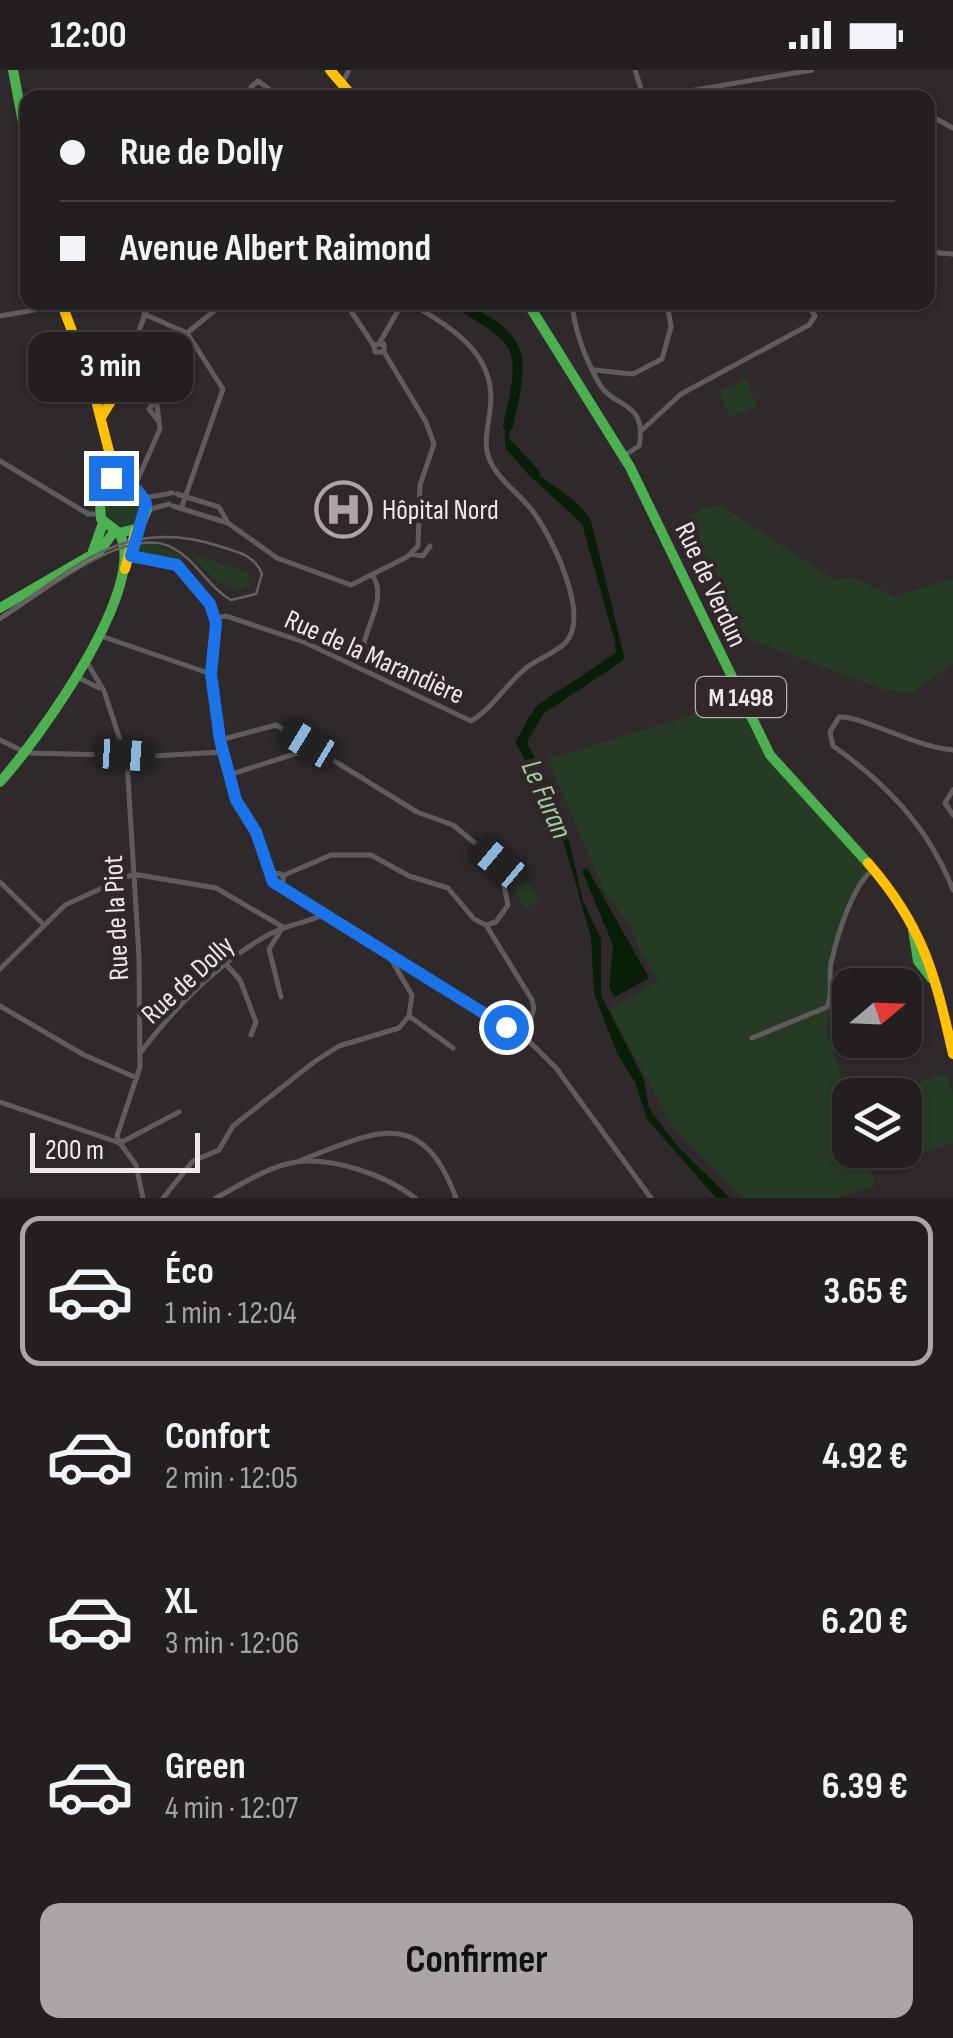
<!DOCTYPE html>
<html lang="fr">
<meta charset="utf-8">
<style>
body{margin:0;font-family:"Sofia Sans Condensed",sans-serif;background:#2b272a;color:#f1f3f6;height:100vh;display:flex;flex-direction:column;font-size:38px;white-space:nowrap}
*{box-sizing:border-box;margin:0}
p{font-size:32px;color:#a3a2a5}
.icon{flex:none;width:55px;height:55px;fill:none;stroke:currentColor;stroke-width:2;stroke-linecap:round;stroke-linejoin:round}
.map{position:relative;height:1128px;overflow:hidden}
.drawer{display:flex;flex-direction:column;background:#231f21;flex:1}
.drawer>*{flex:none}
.guide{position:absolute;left:20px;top:20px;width:915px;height:220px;border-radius:20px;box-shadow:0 2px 8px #0004,0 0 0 2px #403d3f;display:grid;align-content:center;height:220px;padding:0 40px;background:#231f21}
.needle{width:65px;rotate:71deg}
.buttons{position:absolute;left:832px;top:898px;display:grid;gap:20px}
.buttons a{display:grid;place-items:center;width:90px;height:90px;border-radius:20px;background:#231f21;box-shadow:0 2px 8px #0004,0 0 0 2px #403d3f;font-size:50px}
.scale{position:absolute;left:30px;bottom:25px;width:170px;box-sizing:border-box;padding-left:10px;border:5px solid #efe8eb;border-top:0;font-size:28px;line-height:35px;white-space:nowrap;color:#efe8eb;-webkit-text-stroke:8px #31272b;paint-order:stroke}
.end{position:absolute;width:45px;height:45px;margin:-22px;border:12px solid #1a73e8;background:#fff;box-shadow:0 0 0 5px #fff}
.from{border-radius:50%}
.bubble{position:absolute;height:70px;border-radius:20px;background:#231f21;box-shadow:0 2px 8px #0004,0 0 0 2px #403d3f;font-size:32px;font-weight:700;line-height:70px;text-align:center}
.car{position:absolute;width:30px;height:60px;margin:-30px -15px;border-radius:12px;box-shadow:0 0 8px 2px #0007;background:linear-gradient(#222 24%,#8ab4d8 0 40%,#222 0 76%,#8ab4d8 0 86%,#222 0)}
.guide b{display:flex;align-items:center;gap:35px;height:95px;font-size:38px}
.guide b+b{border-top:2px solid #403d3f}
.guide i{width:25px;height:25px;background:#f1f3f6}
ul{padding:18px 0 0;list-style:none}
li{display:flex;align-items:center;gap:30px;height:150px;margin:0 20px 15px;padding:0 20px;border:5px solid transparent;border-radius:20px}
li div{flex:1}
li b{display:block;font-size:38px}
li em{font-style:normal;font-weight:700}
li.current{border-color:#aca5a8}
li>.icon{width:90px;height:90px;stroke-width:1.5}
.action{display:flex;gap:20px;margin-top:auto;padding:20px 40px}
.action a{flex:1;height:115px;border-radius:20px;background:#aca5a8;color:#111;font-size:40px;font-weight:700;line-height:115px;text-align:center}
.status{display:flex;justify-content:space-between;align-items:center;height:70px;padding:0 50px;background:#231f21;direction:ltr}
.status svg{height:28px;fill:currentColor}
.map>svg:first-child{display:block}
.green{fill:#263b24}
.water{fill:#081e07}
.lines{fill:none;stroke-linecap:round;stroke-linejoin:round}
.river{stroke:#081e07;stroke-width:10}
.street{stroke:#605c5d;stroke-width:5}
.fast{stroke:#4caf50;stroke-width:10}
.slow{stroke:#ffc107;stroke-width:10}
.tram{stroke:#656163;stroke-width:2.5}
.route{stroke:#1a73e8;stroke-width:12}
.labels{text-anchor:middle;stroke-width:9;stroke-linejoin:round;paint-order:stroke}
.shield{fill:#31272b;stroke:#b6aeb1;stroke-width:2.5}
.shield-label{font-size:25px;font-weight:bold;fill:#efe8eb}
.poi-label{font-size:28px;fill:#efe8eb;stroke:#31272b;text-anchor:start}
.street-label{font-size:28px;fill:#efe8eb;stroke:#31272b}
.water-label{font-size:30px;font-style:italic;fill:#9dcd98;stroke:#31272b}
</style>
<div class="status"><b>12:00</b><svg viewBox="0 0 49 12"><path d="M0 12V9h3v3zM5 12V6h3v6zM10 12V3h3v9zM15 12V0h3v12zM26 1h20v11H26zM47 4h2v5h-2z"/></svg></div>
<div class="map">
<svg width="953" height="1128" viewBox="0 0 953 1128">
<rect width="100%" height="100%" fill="#2f292c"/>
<path class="green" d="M746,310L757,336L730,347L719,321Z
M105 439a18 18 0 1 1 36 0a18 18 0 1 1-36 0Z
M720,435L833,509L854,508L894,526L953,509V593L910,624L883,619L721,559L673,462L702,438Z
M147,471L184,486L179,492L139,483L138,472Z
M189,483L247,502L250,514L239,521L219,513Z
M742,630L770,685L874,799L854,819L830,892L838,929L826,958L850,1033V1080H905V1025H876L946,1004L953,1025V1073L870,1099L875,1115L837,1128H742L672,1057L610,939L659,910L641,884L630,855L605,823L548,689Z
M524,808L540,829L526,839L511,818Z"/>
<path class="water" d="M452,233C467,232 481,242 494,250C555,290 496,342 512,376C529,411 580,421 592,455L624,586L585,616L545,636L529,656L527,680L532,695L562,741L583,831L601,869V925L644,1010L649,1038L677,1076L730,1128H716L647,1049L635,1012L617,983L594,923L591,867L552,732L525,689L520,669L528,648L550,626L608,594L616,584L615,572L582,454L526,402L505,373V357L517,313L515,278L495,255Z
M587,798L649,908L615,927L609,917L613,875L582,801Z"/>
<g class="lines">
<path class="river" d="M455,232C525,273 526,277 508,356
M510,376L535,404
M558,744L521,672L540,640L619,587"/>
<path class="street" d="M635,0L644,28
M342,14L349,0
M258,28L251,17L258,11L276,24L295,28
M648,28L812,0
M928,44L953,58
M928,182L953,184
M345,232L374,276
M572,232C574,260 586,291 600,315C614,338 648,331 639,376L624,386
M144,244L187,263L223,319L181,439
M0,246L62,235
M187,263L225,232
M380,272L403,232
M594,300L633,304L662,289L671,257L667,232
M113,327L150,232
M641,361L681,324L809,255L815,246L807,232
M0,391L88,444H99
M134,418L160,359L157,335L154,332L149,339L159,352
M144,428L172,423
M173,436L228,453L219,437L177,424
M147,440L169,434
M228,453L277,488L351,515L407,487L418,476L420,415L434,374L426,352L384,282V274L374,275L375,282H384
M411,484L423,486L430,476
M129,485L177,495L212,537L215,557L211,604L220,670L235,730L256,762L274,806
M215,548L226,546L304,572L471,651C492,639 507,613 526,598C538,589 555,583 565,573C592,546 550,463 531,439C518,423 500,411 491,393C482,375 488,359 490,340C498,283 451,258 409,232
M101,566L211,604
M363,578C366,555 387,529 373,506
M88,594L104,621L127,691L139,887L140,997L117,1066L120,1073
M81,609L99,618
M0,670L27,683L153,686L223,682
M220,670L276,655L417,742L453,755L499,793L508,835L496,852L486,855
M953,680C917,678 861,645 839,647L830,662L833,676C886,713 929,758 953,820
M229,705L304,681L309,675
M953,720L945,733L953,745
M272.5 809a5.5 5.5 0 1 1 11 0a5.5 5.5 0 1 1-11 0Z
M282,806L331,785H371L409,806L448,818L474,849L486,855L532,930L534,938L526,968
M0,812L44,855
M280,814L435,917L526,968L556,998L651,1128
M226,894L240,910L256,952L251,965
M0,899L65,835L133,804L216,818L283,857L269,879L281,927
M0,936L84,985L137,1008
M409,946L453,978
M752,968L827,937C834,921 827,905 832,889C838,864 853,814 873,800
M141,982C174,938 221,890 270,864C286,855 306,853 322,845
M0,1032L120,1073L136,1095L143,1128
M120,1073L179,1042
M299,1091C373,1063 421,1033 456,1128
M163,1128L193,1091L219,1080L233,1056L314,992L339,976L399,958L409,946L412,925L388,884
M216,1128C240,1115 269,1096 296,1092C333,1087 386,1105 415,1128"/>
<path class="fast" d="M13,0L28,79
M527,232L630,397L770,685L868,793
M107,421L126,416L142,425L147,440L139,458L119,463L101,449L100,434L112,397
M93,481L103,453
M0,538L100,480L114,462
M0,712C36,672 151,515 119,463
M913,860L918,891L932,909"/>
<path class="slow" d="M330,0L354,28
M61,232L91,311L112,393L126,416
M102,346L113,328
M125,499L136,460
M868,793C923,856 935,904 953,984"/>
<path class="tram" d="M0,547C77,498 123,445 219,476C237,482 255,485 262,504L256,524L231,530C208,517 196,490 173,478C126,452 41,525 0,550"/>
</g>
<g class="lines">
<path class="route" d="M111,408L112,393C121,412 139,416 146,434L131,486L177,495L210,534L216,553L211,604L220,670L236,730L256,762L273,812L506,957"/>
</g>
<defs>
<symbol id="hospital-ring" viewBox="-11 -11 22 22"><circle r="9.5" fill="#31272b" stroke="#aca5a8" stroke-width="1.5"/><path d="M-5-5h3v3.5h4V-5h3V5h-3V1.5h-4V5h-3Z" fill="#aca5a8"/></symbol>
</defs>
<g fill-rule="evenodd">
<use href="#hospital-ring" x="312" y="408" width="63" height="63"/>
</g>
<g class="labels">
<rect class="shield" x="696" y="607" width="90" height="40" rx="8"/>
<g class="shield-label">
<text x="741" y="636">M 1498</text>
</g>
<g class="poi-label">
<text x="382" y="449">Hôpital Nord</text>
</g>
<g class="street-label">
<text transform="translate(712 514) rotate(65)" y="10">Rue de Verdun</text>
<text transform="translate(375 586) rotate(24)" y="10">Rue de la Marandière</text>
<text transform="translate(115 848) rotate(-93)" y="10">Rue de la Piot</text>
<text transform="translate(187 909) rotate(-43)" y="10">Rue de Dolly</text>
</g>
<g class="water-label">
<text transform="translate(547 729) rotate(66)" y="10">Le Furan</text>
</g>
</g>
</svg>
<div class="buttons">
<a><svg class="needle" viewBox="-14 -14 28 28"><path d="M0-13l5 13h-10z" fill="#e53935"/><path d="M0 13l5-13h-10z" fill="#a3a2a5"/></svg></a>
<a><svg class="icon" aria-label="layers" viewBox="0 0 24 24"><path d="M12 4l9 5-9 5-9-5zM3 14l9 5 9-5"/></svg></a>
</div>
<div class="scale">200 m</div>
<i class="end from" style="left:506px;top:957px"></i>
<i class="end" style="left:111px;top:408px"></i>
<div class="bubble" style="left:28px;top:262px;width:165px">3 min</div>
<i class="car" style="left:309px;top:674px;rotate:301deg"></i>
<i class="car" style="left:125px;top:685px;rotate:94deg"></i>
<i class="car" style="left:499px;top:793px;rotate:310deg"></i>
<div class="guide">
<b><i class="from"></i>Rue de Dolly</b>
<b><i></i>Avenue Albert Raimond</b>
</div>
</div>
<section class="drawer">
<ul>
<li class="current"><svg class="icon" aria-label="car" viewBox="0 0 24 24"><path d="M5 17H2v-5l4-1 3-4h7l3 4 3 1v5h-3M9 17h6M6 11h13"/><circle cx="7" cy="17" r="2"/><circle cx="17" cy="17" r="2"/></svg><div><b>Éco</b><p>1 min · 12:04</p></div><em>3.65 €</em></li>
<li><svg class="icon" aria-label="car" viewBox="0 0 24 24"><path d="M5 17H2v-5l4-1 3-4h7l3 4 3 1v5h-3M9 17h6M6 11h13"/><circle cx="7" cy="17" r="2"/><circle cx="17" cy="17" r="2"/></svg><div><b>Confort</b><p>2 min · 12:05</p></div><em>4.92 €</em></li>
<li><svg class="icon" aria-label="car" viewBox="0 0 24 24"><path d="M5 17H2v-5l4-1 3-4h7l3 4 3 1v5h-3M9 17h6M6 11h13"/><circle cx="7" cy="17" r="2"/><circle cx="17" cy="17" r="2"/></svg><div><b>XL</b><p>3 min · 12:06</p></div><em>6.20 €</em></li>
<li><svg class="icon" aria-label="car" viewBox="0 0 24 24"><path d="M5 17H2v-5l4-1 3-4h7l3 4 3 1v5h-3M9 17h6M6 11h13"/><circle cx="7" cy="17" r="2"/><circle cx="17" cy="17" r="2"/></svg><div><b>Green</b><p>4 min · 12:07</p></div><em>6.39 €</em></li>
</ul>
<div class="action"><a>Confirmer</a></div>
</section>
